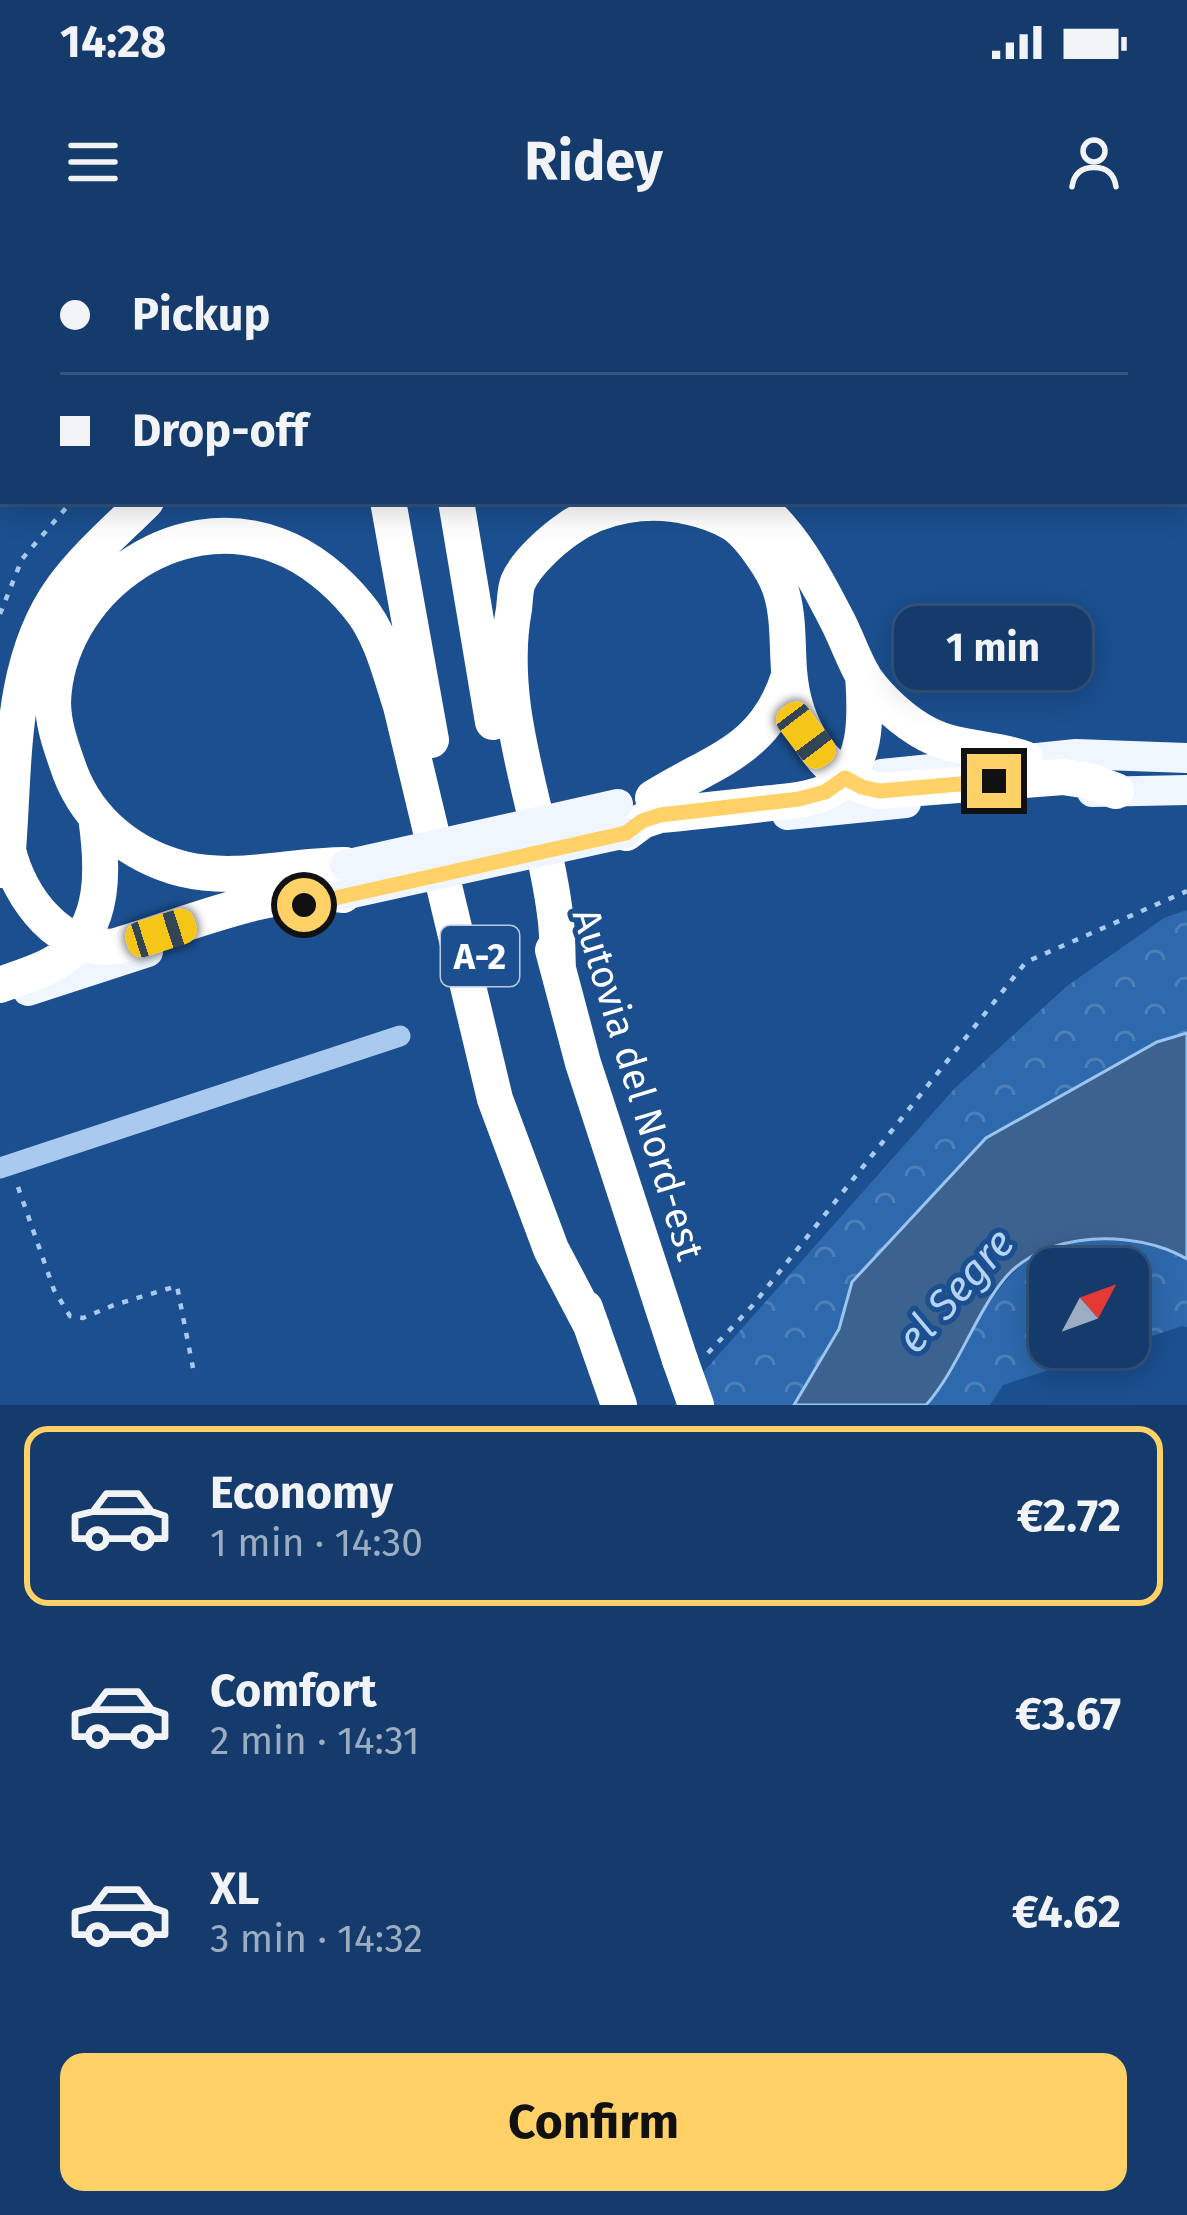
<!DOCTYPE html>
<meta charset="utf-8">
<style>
body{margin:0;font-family:"Fira Sans",sans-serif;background:#1d4271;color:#f1f3f6;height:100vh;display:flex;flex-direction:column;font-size:45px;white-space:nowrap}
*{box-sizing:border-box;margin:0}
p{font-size:39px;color:#9dadc1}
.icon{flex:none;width:66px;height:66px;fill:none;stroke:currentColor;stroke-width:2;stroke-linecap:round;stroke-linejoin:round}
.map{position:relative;height:1165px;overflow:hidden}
.drawer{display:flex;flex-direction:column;background:#143b6b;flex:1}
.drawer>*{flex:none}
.hud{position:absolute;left:0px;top:0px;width:1188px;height:264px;box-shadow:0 6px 30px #0003,0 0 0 3px #33557e;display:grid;align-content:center;height:264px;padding:0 60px;background:#143b6b}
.needle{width:78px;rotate:49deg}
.fabs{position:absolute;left:1029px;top:1008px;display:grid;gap:24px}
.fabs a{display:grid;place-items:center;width:120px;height:120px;border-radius:24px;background:#143b6b;box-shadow:0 6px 30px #0003,0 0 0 3px #33557e;font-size:60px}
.end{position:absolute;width:54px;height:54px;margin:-27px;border:15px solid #ffd166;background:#111;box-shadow:0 0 0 6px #111}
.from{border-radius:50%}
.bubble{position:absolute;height:84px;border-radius:24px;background:#143b6b;box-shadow:0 6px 30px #0003,0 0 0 3px #33557e;font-size:39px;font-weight:700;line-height:84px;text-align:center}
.car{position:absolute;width:36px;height:72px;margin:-36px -18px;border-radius:15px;box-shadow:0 0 9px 3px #0007;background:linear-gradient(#f5c518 24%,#345 0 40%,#f5c518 0 76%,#345 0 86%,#f5c518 0)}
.hud b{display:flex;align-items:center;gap:42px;height:114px;font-size:45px}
.hud b+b{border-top:3px solid #33557e}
.hud i{width:30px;height:30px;background:#f1f3f6}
ul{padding:21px 0 0;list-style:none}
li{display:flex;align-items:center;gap:36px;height:180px;margin:0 24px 18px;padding:0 36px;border:6px solid transparent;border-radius:24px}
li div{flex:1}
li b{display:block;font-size:45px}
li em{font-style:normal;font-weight:700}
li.active{border-color:#ffd166}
li>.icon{width:108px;height:108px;stroke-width:1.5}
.button{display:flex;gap:24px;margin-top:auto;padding:24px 60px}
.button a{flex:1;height:138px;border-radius:24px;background:#ffd166;color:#111;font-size:48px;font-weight:700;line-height:138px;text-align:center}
.status{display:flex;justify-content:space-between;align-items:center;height:84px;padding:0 60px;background:#143b6b;direction:ltr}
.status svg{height:33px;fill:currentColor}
header{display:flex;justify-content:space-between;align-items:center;height:156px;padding:0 60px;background:#143b6b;font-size:54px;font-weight:700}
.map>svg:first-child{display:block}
.forest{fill:url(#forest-crowns)}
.water{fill:#3c6290;stroke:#9cc4f0;stroke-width:3}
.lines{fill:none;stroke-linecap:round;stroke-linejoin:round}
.path{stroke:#a9c9ee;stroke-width:4.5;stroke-dasharray:6 9;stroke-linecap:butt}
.minor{stroke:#a9c9ee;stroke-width:21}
.major{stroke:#f0f6ff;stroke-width:30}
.highway{stroke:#fff;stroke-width:36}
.major-bridge{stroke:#f0f6ff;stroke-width:30}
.highway-bridge{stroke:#fff;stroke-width:36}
.route{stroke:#ffd166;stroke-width:15}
.labels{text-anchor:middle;stroke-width:10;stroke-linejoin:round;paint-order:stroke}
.shield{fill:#1b4f8f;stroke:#bbcadd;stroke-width:3}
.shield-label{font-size:36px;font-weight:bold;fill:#fff}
.street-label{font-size:39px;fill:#fff;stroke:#1b4f8f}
.water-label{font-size:42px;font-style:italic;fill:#b5d3f5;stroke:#1b4f8f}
</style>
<div class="status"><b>14:28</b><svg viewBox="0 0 49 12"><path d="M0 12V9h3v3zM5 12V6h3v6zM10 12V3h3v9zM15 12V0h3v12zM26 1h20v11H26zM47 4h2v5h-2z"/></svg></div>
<header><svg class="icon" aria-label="menu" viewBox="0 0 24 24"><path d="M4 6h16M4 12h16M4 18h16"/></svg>Ridey<svg class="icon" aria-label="person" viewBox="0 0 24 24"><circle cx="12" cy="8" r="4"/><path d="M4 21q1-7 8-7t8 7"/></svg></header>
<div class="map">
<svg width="1187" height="1165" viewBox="0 0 1187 1165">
<defs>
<pattern id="forest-crowns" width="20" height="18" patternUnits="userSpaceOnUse" patternTransform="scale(3)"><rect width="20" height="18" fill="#2e69ad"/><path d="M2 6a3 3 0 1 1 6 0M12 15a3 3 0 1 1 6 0" fill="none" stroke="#4d80b9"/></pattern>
</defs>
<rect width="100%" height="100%" fill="#1b4f8f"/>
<path class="forest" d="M1187,670V793L1157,802L986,898L853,1042L839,1089L794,1165H674L954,849L1067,746L1164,678Z
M1112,997L1177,1013L1187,1019V1087L1182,1086L1128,1104V1029H1050V1107H1118L1003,1145L990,1165H926C974,1111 986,1025 1064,1003C1079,999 1096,999 1112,997Z"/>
<path class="water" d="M1187,793V1019C1135,989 1046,990 1005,1038C975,1074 958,1129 926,1165H794L839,1089L852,1042L986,898L1157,802Z"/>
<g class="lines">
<path class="path" d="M239,3L240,0
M0,374L22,319L72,261
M18,947L54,1050L70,1076L83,1078L114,1065L177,1046L193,1128
M708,1113L753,1065L1026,722L1187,651"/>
<path class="minor" d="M0,928L400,796"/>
<path class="major" d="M882,534L1076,514L1187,518
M1092,552L1187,550
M787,575L906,563
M28,751L148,712"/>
<path class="highway" d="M355,0L356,3
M446,0V3
M305,3L306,0
M388,261L431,500
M456,261L493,482
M752,261C791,291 815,337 837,380C847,399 854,421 865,439C880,460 904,482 927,494C957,510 994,507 1025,519
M653,558C713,520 765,512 789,436
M626,593L642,581L660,575C694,572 728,568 762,564C782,562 807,561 826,552C869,531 866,475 863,435
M8,610C19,658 61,714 116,706C181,687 277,645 343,655
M345,625C291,625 237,642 183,629C132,616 89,582 70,532C62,509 53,486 53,462C57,353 174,265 279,306C309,317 338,341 358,366C381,393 390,432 401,466L495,859L551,1009L592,1087
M0,630L8,610C15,522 9,423 62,349C86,316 118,289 146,261
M553,710L583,823L680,1120
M558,729C557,711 558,692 555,674C543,574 495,471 514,369C515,361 515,349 518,342C526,323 552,300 568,289C601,265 649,257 689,267C703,270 720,276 732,283C749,293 774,330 780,348C789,374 787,403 789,430C793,485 823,540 880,551L1063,537L1089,541L1116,551
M0,745C21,737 44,731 62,718C107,686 103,625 96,577
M585,1068L619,1165"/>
<path class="major-bridge" d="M345,625L618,564
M343,655L626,593"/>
<path class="highway-bridge" d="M680,1120L696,1165"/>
</g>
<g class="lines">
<path class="route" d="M304,665L626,593L642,581L660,575L799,559L825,552L845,538L862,547L880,551L994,541"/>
</g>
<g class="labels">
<rect class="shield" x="441" y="686" width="78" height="60" rx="9"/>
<g class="shield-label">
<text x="480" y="729">A-2</text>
</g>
<g class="street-label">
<text transform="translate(639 844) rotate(73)" y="14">Autovia del Nord-est</text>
</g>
<g class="water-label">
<text transform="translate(955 1050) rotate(-48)" y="15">el Segre</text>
</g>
</g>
</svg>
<div class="fabs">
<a><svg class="needle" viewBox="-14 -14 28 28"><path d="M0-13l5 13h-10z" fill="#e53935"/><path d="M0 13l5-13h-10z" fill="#9dadc1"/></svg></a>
</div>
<i class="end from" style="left:304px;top:665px"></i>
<i class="end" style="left:994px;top:541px"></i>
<div class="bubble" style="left:894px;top:366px;width:198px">1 min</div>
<i class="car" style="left:806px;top:495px;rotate:143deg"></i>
<i class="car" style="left:161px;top:693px;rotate:72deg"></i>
<div class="hud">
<b><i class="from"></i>Pickup</b>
<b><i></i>Drop-off</b>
</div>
</div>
<section class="drawer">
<ul>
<li class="active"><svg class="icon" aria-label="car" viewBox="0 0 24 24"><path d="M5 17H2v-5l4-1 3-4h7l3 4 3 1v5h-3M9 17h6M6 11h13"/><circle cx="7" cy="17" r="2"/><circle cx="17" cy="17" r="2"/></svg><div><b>Economy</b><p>1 min · 14:30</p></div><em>€2.72</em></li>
<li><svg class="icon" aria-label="car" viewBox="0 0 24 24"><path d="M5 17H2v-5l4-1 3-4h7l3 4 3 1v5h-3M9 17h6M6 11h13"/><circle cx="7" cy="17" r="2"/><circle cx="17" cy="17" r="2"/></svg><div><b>Comfort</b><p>2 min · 14:31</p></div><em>€3.67</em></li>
<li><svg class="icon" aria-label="car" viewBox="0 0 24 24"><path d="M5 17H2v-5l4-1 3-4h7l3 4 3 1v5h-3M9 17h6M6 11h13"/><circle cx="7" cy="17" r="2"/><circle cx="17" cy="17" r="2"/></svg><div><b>XL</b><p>3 min · 14:32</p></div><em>€4.62</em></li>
</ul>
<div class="button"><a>Confirm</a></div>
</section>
